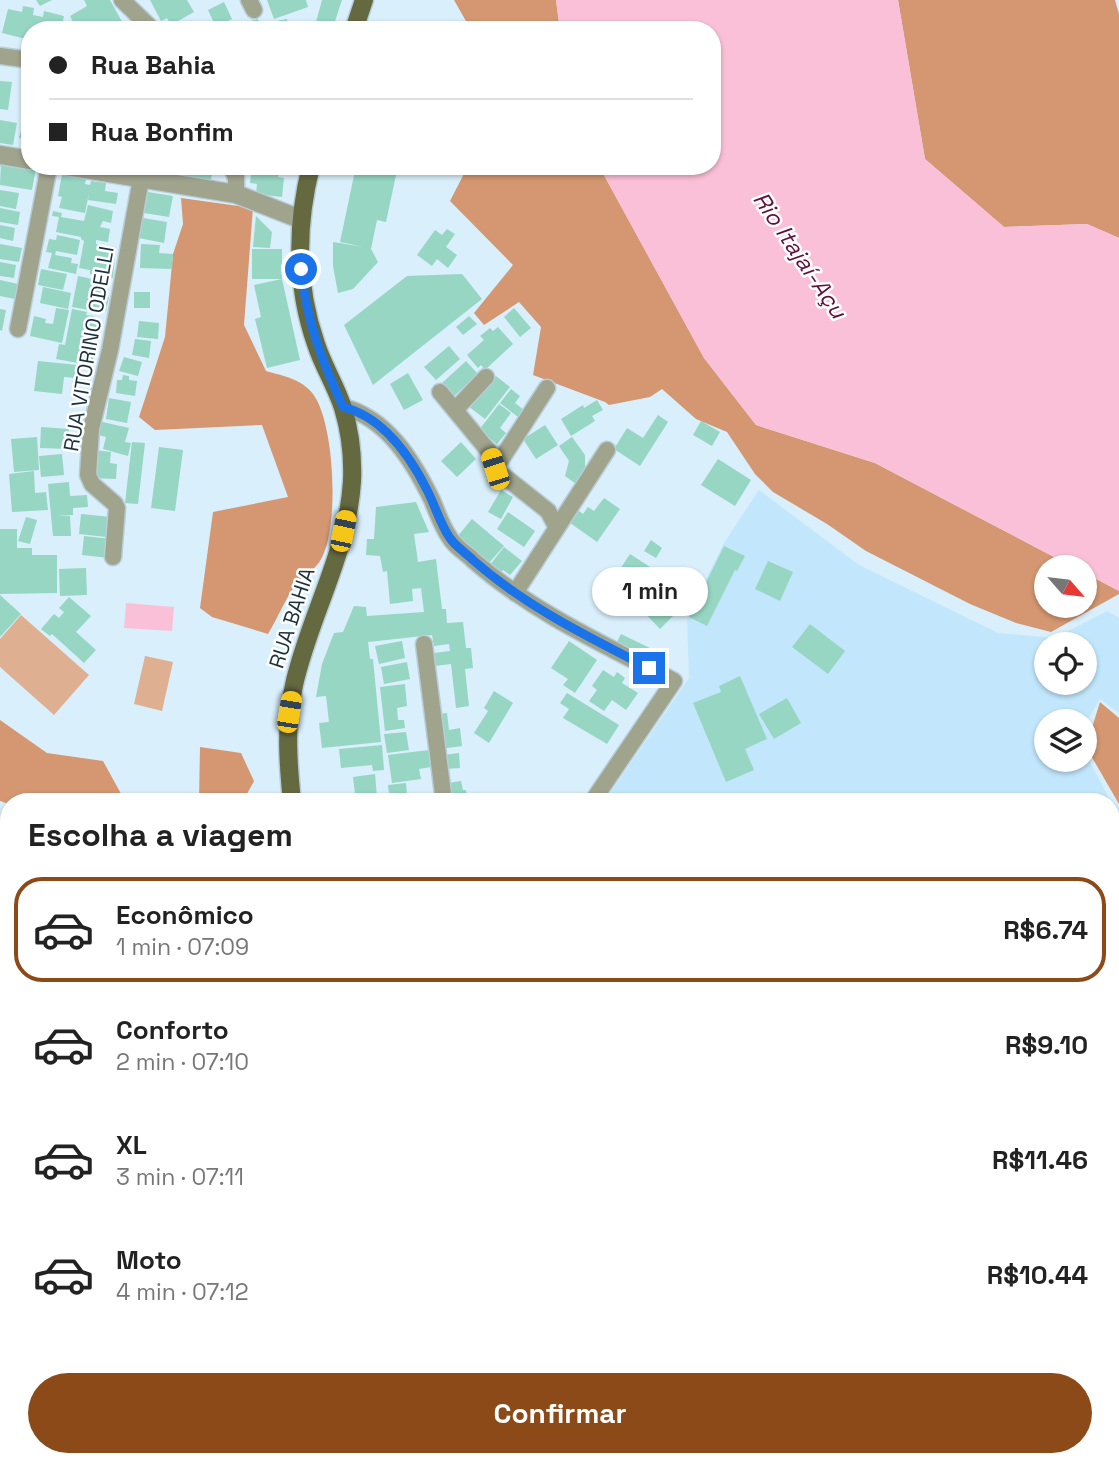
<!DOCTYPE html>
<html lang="pt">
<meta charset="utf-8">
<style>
body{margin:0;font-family:"Space Grotesk",sans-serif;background:#f2f2f2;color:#222;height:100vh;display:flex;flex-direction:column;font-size:26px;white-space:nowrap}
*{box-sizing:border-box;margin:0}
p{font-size:23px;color:#767676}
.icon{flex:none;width:38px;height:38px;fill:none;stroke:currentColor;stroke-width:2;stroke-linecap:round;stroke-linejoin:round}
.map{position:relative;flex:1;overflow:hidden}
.details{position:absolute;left:0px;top:793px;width:1120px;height:674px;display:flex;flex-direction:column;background:#fff;border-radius:28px 28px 0 0;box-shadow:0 2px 5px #0004}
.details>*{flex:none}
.guide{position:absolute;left:21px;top:21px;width:700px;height:154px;border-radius:28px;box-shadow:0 2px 5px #0004;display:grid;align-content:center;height:154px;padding:0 28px;background:#fff}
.needle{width:46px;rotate:118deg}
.controls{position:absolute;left:1034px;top:555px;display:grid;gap:14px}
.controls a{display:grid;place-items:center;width:63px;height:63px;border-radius:50%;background:#fff;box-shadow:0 2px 5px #0004;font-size:35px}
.end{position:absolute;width:32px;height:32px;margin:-16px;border:9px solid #1a73e8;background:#fff;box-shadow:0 0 0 4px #fff}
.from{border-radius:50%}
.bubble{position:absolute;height:49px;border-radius:24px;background:#fff;box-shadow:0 2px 5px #0004;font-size:23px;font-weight:700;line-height:49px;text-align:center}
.car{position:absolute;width:21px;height:42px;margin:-21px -10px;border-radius:9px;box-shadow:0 0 5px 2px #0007;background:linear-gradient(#f5c518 24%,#345 0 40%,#f5c518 0 76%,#345 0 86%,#f5c518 0)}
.guide b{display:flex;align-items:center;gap:24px;height:66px;font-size:26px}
.guide b+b{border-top:2px solid #e0e0e0}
.guide i{width:18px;height:18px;background:#222}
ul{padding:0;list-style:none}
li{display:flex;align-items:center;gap:21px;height:105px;margin:0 14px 10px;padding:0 14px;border:4px solid transparent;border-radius:28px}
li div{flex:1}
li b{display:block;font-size:26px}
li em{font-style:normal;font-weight:700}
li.on{border-color:#8c4a19}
li>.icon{width:63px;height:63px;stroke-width:1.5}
h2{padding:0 28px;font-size:32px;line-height:84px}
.primary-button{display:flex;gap:14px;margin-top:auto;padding:14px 28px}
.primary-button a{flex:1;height:80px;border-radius:42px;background:#8c4a19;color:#fff;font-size:28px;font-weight:700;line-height:80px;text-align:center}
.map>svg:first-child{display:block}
.built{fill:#c2e7fd;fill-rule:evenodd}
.green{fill:#dfaf92}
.forest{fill:#d49771}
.water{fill:#fac0d7}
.building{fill:#96d6c2}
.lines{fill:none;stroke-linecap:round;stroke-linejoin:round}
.minor-casing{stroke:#b7cdd9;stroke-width:19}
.tertiary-casing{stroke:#b7cdd9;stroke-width:21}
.primary-casing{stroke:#b7cdd9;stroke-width:21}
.minor{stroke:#a1a48d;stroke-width:16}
.tertiary{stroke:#a1a48d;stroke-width:18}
.primary{stroke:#656940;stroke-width:18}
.route{stroke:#1a73e8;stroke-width:9}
.labels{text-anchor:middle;stroke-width:5;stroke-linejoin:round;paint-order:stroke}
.street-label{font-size:21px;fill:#1a313c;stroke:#fff}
.water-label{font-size:23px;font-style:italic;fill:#61103c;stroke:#fff}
</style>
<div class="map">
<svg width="1119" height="1465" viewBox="0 0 1119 1465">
<rect width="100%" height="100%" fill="#d9effb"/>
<path class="built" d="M759,490L859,565L998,633L1055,638L1107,611L1119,618V713L1100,699L1085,724V721H1046V760H1085V753L1111,802H604L689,678L687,617L724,543ZM1046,644H1085V682H1046Z"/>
<path class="green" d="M21,615L89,675L54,715L0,667V639Z
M145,656L173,662L162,711L134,704Z"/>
<path class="forest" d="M454,0H556L560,30H471Z
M898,0H1115L1119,14V238L1087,224L1004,227L925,159Z
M468,166H599L704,358L756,425L875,463L1073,567H1046V606H1085V573L1119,591V594L1051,632L1016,623L970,604L866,551L827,524L773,492L755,474L727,432L696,419L662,389L650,397L609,405L605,402L533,375L541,327L519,302L484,325L474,313L513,265L450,201Z
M181,198L253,208L244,325L266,371C283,376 302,379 313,394C335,423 340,530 320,561C314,571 300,577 294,587C284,602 277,619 268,634L212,617L200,608L213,512L288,497L262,425L155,430L139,417L165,337L173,254L183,224Z
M1100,702L1119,718V804L1086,747Z
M0,720L47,753L103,761L125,801L9,802V804L0,801Z
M200,747L241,753L254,781L243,801H199Z
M1119,826V964L1111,971V834Z
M0,964L9,971V1164L0,1157Z
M1119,1251V1465H686L698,1458H1111V1257Z
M305,1458H420L411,1465H295Z"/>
<path class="water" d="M556,0H898L925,159L1004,227L1087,224L1119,238V591L1085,573V567H1073L875,463L756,425L704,358L599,166H712V30H560Z
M126,603L174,607L172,631L124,628Z
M1119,964V1251L1111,1257V971Z
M420,1458H698L686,1465H411Z"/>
<path class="building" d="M36,0H52L40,6Z
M84,0H110L125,27L134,22L137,30H95L93,26L85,30H77L70,16L87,6Z
M150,0H187L194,12L171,25L167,18L161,21Z
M267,0H306L308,7L274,19Z
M322,0H342L332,30L316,22Z
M224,2L232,19L216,27L208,10Z
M23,6L34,8L33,15L43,17L44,11L64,16L61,30H30V40L2,33L8,9L22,12Z
M258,19L261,30H246L244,23Z
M287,19L289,30H273L272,22Z
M240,22L243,30H218V29Z
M0,81L12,82L8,110L0,109Z
M25,115L30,116V140L19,138Z
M0,120L17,123L13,145L0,143Z
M1,162L36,168L32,190L0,185Z
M150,166H213L211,180L149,171Z
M258,166H279L278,177L284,178L282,197L256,194L257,184L250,183L252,167L258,168Z
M356,166H371L370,170L396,175L386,222L377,220L371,249L378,262L353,289L338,293L333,266V242L364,247L340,242Z
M62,175L86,179L85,184L90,185L91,181L106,183L105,191L118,193L116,204L88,200L89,193L85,213L59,208L62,197L58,196Z
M0,190L19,193L16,209L0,206Z
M148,192L173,196L169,217L144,213Z
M88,205L113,211L111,223L103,221L100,227L110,229L108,242L96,240V244L116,247L113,278L90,274V270L79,268L84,241L81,239V237L56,232L59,217L52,216L53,211L62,213L61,217L84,221Z
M0,208L20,212L18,225L0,222Z
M256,216L272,232L270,248L253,247Z
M143,218L167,222L164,243L139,238Z
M0,225L15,228L13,241L0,238Z
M447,229L455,234L446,247L457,255L448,268L437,259L432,266L417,255L435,230L442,235Z
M57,235L80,240L77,255L56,251L55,255L72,258L71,263L78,264L76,274L48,268L52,253L46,252L49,239L56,240Z
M0,244L22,248L19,262L0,259Z
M141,244L160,245L159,253L173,254L172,269L140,268Z
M252,249H282V279H252Z
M0,262L16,265L14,278L0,276Z
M41,269L67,274L63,290L38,285Z
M462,274L482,299L373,385L344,325L407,276Z
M78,276L106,282L103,296L109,297L106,311L101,310V312L72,307Z
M282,279L300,360L267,368L255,319L261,317L254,285Z
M0,280L18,284L15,299L0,296Z
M43,287L71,293L68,309L40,303Z
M134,292H150V308H134Z
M56,308L69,310L62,343L30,336L34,316L46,319L45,323L53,324Z
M514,308L531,328L520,337L504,317Z
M0,309L6,310L2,331L0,330Z
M72,309L87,312L86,315L94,316L93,324L98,325L96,332L100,333L98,343L95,342L93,360L90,359L89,365L56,359L59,344L65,345Z
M469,316L477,324L463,335L456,327Z
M139,321L159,323L158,339L137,337Z
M498,327L513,344L485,370L481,365L478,368L467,355L484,340L480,336L490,328L493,331Z
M135,339L151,341L149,358L132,355Z
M449,346L460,359L436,380L424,367Z
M124,357L142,362L138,376L119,371Z
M38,361L77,365L76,378L64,377L62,394L34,391Z
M466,361L478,374L454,396L442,383Z
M408,373L423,400L404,410L390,384Z
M123,375L129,376V380L137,381L135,396L116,393L117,380H122Z
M496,376L510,387L485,419L468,406Z
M511,389L520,396L515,403L524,410L518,417L500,403Z
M109,398L131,402L127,423L106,419Z
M597,400L603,410L592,416L595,421L571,436L561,419L583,405L584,408Z
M499,404L511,413L500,428L506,433L497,444L479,430Z
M658,415L668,422L640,466L614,449L627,428L643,438Z
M98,421L129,428L125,442L131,443L128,456L103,449L106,437L95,434Z
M701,421L720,432L712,446L693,435Z
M545,425L558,445L536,459L523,439Z
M41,427L69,429L68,449L40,448Z
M37,437L39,470L14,472L11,439Z
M572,437L585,455V467L576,484L565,476L569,461L559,446Z
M132,442L145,443L138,504L125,503Z
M461,442L476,459L457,477L441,461Z
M159,447L183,450L175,511L151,508Z
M94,450L111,452L110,463L117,464L116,479L92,478Z
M62,454L64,475L41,477L39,456Z
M718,459L751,480L735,506L701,485Z
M34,471L35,493L46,492L48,510L12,512L9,474Z
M69,482L70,496L87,495L88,507L73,508V515L56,516H70L71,536H53L48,484Z
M501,490L513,497L501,519L488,512Z
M604,498L620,509L597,542L566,520L575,508L583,514L588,507L594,511Z
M416,502L429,532L414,534L418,562L436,559L442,609H446L447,623L463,622L466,648H471L473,668L465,669L469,706L456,708L451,664L435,666L434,653L450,651L449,644L434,646L432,635L368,642L370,659H373L381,742L322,748L319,723L329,722L326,696L316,697L322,664L334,633L343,632L354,606L366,607L367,616L424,612L421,588L412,589L413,601L390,604L387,571L383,572L380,556L366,555L367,539H374L376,507Z
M508,512L535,531L524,547L497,529Z
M81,514L111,517L106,537L79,534Z
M26,517L37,520L30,544L18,541Z
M472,519L504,546L488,564L457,537Z
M0,529H17V548H32V555H57V593L0,594Z
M84,536L111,539L109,558L82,555Z
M651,540L662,548L656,558L644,551Z
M724,546L745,556L737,571L735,570L707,626L689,617Z
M504,547L522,561L510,575L503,570L500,573L490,565Z
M630,554L661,574L637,611L607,589Z
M768,561L793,572L780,601L755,589Z
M86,568L87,595L60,596L59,569Z
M664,575L675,579L671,594L659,590Z
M688,579L692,595L679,598L675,583Z
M656,592L676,613L660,629L640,608Z
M0,595L21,614L0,637Z
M69,597L91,616L76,632L96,650L84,663L52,634L50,636L41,629L54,614L59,618L64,612L59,608Z
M810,624L845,651L828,674L792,647Z
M621,634L654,650L649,660L616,644Z
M402,641L405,658L379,664L375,646Z
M569,641L597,660L575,693L563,685L568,679L551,668Z
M407,662L410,679L384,684L381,667Z
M603,670L614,677L617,672L625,678L622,683L638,693L626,710L612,700L604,711L589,701L597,690L592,686Z
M740,676L767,739L745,749L754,770L726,782L693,703L721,692L719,686Z
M405,684L407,706L397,708L398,720H404L405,728L385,731L380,687Z
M494,691L513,703L489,743L474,733L488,711L484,708Z
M567,693L619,725L607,744L563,718L569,709L560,703Z
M787,698L801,723L774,739L759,714Z
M447,713L449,730L460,728L462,746L440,749L437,714Z
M406,732L409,750L387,753L384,734Z
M382,745L384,770L373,771L372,765L341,768L339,749Z
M429,750L431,767L419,769L421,779L392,783L388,755Z
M459,753L460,768L445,769L443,755Z
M375,774L377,797L380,796L381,802H356L353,777Z
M461,781L463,790H466L467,800L450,802L448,783Z
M406,783L407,795L410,794L411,802H390L388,785Z
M0,825L9,831L0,845Z
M3,1286L9,1289V1316L0,1311V1292Z
M0,1432L9,1434V1458L0,1457Z
M261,1458H277L279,1460L271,1465H257L255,1462Z"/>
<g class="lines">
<defs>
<path id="minor" d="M122,0L150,27
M249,0L254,10
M0,56L30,60
M231,166L236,178V194
M18,329L49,166
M440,392L491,454L495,469L548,511L557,528
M343,407C387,418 413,461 432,500C437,512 442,527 450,538C455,547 466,553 473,560C532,612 605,645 674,681L592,802
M455,410L486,377
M495,469L547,388
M113,557L117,508L115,504L92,484L88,475L91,429L110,350L141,179
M515,593L607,450
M424,644L444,802"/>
<path id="tertiary" d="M0,155L30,160
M67,166L236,194L300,219
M0,1179L9,1185"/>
<path id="primary" d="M354,30L364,0
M292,802C288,762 285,724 294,685C309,617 348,553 352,481C353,458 350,431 343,408C336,386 323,366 316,344C296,287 296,225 311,166
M171,1465L187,1458
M215,1465L229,1458"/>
</defs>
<use href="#minor" class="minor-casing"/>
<use href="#tertiary" class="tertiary-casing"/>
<use href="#primary" class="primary-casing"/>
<use href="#minor" class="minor"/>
<use href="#tertiary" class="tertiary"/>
<use href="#primary" class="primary"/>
</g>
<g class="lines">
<path class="route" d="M301,269C307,323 321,358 343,407C383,417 409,454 427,490C435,505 440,524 450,538C455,546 466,553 473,560C525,606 588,637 649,668"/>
</g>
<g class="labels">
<g class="street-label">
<text transform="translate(89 349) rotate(-80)" y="7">RUA VITORINO ODELLI</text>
<text transform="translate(292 618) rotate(-72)" y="7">RUA BAHIA</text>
</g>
<g class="water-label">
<text transform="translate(800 255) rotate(56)" y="8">Rio Itajaí-Açu</text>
</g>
</g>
</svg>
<div class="controls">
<a><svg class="needle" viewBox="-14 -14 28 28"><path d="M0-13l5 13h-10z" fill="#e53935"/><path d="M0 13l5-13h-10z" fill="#767676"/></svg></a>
<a><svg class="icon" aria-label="locate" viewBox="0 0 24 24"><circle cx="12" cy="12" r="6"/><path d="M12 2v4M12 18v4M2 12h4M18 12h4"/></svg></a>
<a><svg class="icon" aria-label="layers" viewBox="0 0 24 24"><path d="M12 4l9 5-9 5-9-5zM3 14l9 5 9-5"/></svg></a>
</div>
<i class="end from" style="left:301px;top:269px"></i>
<i class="end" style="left:649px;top:668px"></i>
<div class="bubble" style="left:592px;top:567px;width:116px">1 min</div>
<i class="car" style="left:495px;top:469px;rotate:342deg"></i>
<i class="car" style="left:343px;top:531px;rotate:12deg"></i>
<i class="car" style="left:289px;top:712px;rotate:9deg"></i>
<div class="guide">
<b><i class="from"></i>Rua Bahia</b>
<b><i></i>Rua Bonfim</b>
</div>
<section class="details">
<h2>Escolha a viagem</h2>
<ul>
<li class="on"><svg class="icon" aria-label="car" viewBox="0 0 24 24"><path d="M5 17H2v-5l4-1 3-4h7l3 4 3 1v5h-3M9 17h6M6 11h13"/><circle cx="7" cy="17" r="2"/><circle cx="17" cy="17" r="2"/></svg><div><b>Econômico</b><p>1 min · 07:09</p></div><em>R$6.74</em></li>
<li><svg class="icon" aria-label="car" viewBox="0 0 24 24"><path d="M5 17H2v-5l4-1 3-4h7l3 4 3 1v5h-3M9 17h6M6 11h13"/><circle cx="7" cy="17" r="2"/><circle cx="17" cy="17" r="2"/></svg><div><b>Conforto</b><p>2 min · 07:10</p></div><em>R$9.10</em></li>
<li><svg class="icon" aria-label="car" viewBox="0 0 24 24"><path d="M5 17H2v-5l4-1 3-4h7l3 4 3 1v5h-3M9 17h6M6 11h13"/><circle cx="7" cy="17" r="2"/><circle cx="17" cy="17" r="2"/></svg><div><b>XL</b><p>3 min · 07:11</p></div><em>R$11.46</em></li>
<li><svg class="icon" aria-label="car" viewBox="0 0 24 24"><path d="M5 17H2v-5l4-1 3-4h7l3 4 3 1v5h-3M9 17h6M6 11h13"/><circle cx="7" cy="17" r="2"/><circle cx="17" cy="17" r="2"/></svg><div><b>Moto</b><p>4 min · 07:12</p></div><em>R$10.44</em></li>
</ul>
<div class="primary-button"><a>Confirmar</a></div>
</section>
</div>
